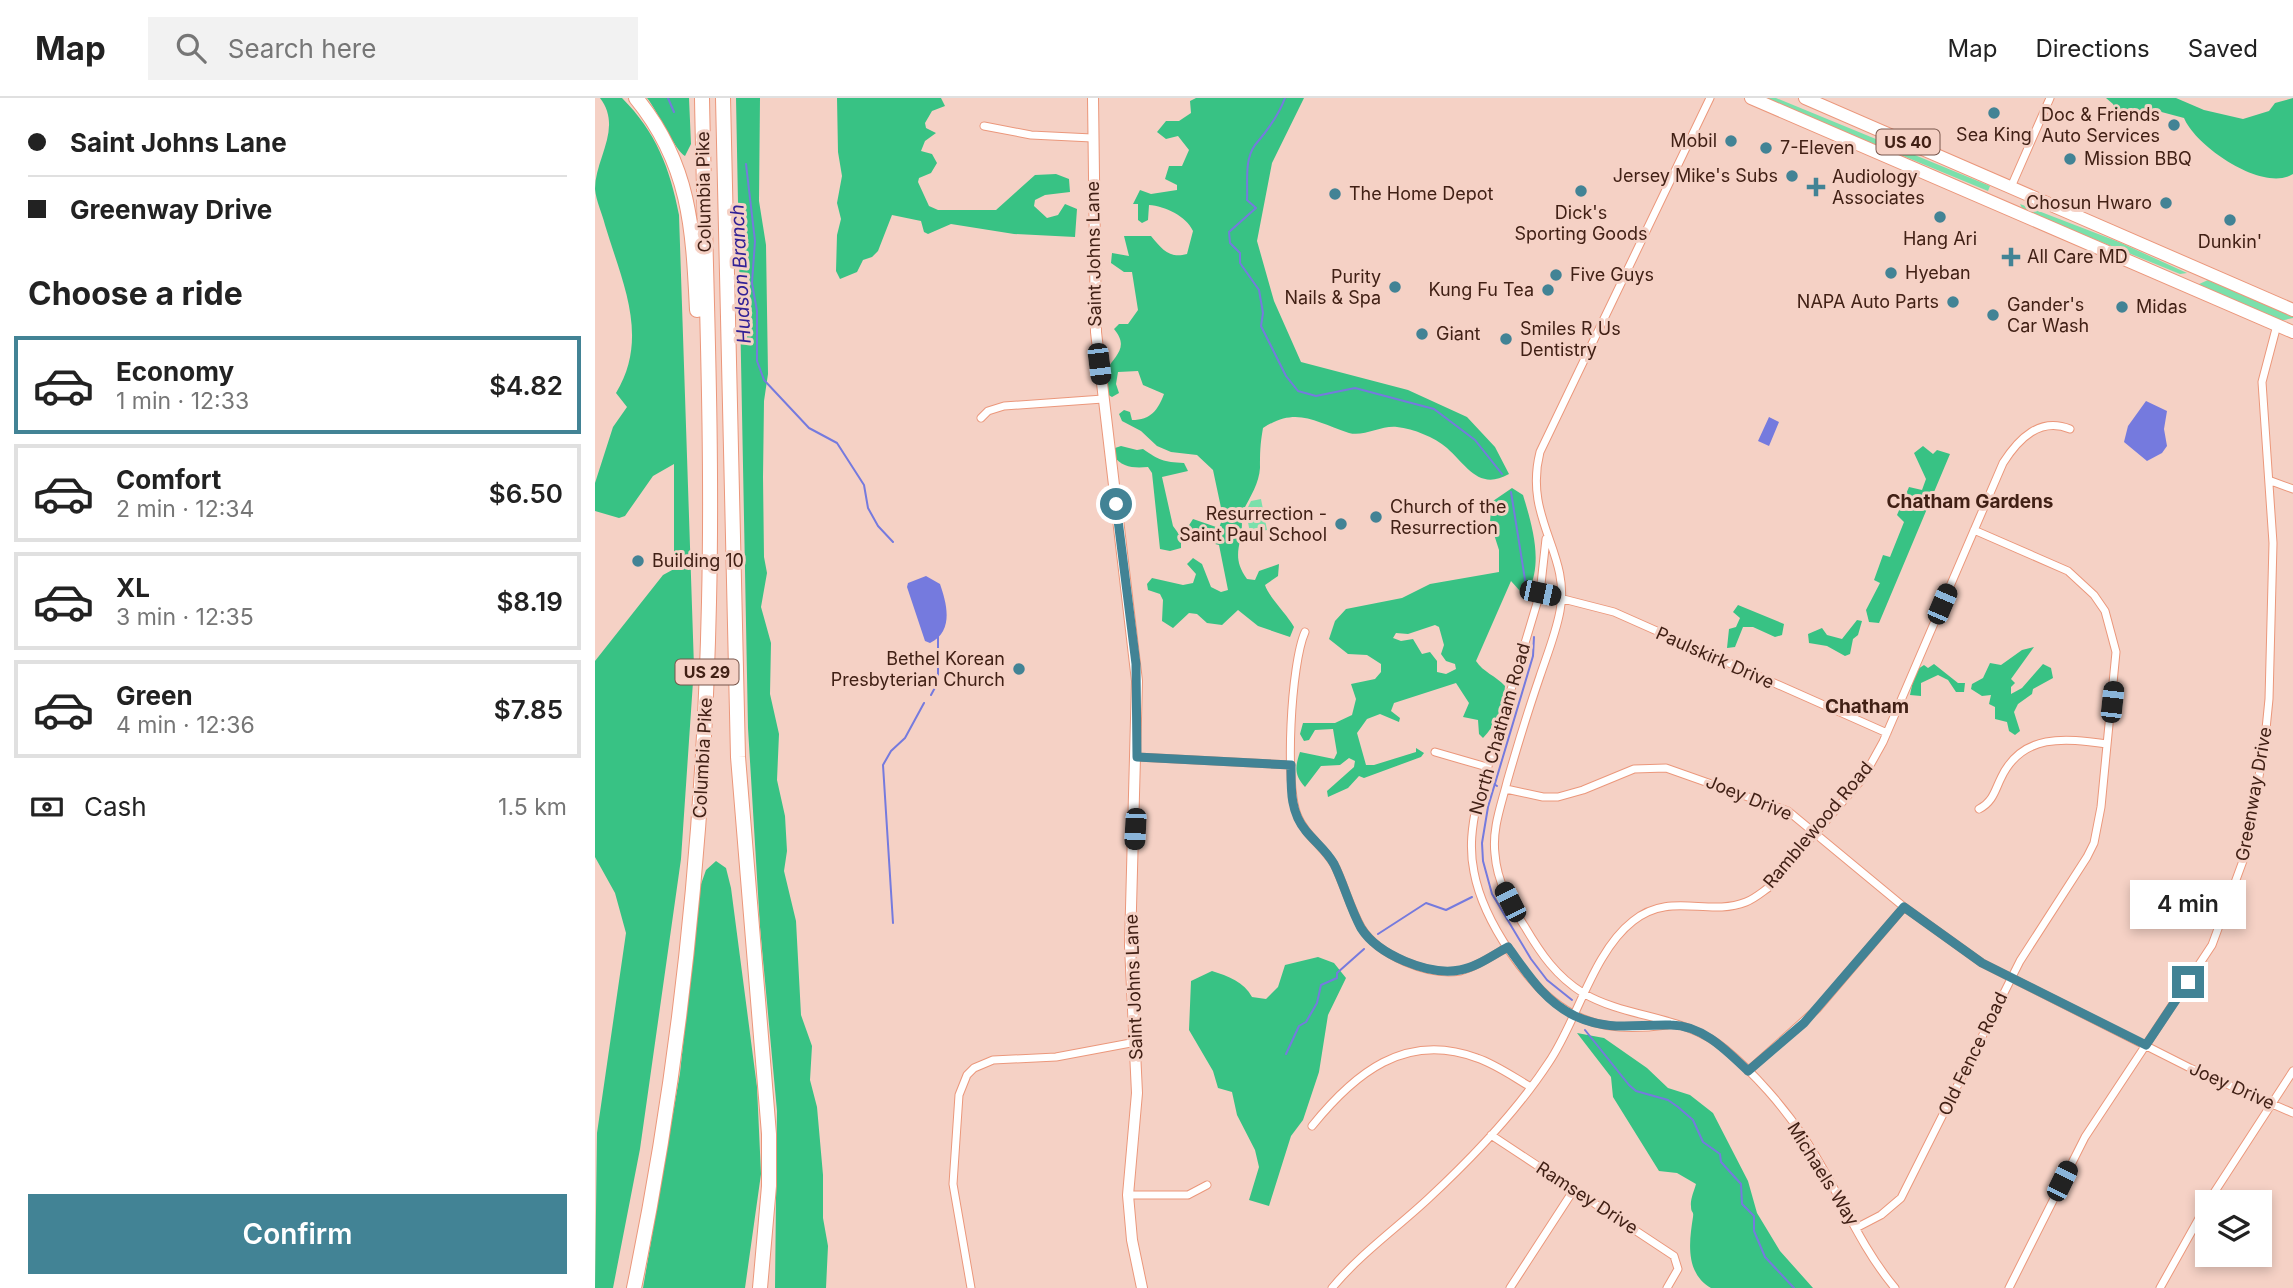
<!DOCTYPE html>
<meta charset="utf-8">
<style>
body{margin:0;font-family:Inter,sans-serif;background:#f2f2f2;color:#222;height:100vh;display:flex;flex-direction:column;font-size:26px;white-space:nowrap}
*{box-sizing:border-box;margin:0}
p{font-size:23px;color:#767676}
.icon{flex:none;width:38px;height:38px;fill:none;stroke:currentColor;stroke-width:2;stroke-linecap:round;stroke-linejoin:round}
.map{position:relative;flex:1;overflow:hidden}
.drawer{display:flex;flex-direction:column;background:#fff;width:595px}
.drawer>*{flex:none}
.banner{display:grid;align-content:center;height:154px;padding:0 28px;background:#fff}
.buttons{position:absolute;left:1600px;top:1092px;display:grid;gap:14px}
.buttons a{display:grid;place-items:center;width:77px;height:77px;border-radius:0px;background:#fff;box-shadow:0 4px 10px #0003;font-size:35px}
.end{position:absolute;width:32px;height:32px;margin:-16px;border:9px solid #428395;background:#fff;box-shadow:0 0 0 4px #fff}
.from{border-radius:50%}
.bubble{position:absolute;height:49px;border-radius:0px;background:#fff;box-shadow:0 4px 10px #0003;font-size:23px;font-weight:600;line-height:49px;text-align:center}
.car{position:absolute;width:21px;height:42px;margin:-21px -10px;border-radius:9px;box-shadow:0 0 5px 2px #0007;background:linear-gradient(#222 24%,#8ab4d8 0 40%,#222 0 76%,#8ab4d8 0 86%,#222 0)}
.banner b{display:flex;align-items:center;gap:24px;height:66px;font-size:26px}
.banner b+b{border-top:2px solid #e0e0e0}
.banner i{width:18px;height:18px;background:#222}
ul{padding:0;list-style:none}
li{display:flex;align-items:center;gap:21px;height:98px;margin:0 14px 10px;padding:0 14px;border:4px solid #e0e0e0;border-radius:0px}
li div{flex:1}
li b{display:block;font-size:26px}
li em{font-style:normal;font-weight:600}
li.active{border-color:#428395}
li>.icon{width:63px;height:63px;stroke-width:1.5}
h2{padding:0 28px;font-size:32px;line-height:84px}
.pay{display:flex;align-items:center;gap:18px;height:77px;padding:0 28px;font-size:26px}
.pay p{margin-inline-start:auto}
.primary-button{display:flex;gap:14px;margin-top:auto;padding:14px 28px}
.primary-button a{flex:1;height:80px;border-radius:0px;background:#428395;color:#fff;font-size:28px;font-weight:600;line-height:80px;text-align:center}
header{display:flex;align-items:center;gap:42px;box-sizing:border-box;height:98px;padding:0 35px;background:#fff;border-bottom:2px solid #e0e0e0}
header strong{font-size:33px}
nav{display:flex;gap:38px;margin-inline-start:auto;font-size:24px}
.search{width:490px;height:63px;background:#f2f2f2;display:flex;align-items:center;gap:18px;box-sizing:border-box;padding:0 24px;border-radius:0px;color:#767676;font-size:26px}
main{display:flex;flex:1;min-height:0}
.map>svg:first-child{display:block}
.green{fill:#7be0ab}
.forest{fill:#38c284;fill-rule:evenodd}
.water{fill:#757ade}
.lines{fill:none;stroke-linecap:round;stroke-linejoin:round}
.stream{stroke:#757ade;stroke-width:2}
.street-casing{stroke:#eb977b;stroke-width:9}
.secondary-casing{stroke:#eb977b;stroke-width:12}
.primary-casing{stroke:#eb977b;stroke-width:14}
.highway-casing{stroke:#eb977b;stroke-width:16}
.street{stroke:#fff;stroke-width:7}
.secondary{stroke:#fff;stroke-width:10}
.primary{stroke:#fff;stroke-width:12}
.highway{stroke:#fff;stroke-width:14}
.route{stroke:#428395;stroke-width:9}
.poi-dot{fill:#428395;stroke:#f5d1c5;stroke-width:2.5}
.labels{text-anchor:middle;stroke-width:6;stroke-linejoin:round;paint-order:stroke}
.shield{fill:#f5d1c5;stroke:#77554a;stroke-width:2}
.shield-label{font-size:16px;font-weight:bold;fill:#412015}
.poi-label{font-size:18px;fill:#412015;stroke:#f5d1c5;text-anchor:start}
.street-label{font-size:18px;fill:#412015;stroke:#f5d1c5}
.water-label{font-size:19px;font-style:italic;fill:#322196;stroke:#f5d1c5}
.neighbourhood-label{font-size:19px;font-weight:bold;fill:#412015;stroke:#f5d1c5}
</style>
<header>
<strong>Map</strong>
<div class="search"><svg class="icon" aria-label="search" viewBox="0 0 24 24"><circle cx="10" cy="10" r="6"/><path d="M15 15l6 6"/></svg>Search here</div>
<nav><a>Map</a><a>Directions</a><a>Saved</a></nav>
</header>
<main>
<section class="drawer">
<div class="banner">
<b><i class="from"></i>Saint Johns Lane</b>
<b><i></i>Greenway Drive</b>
</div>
<h2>Choose a ride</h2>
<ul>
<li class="active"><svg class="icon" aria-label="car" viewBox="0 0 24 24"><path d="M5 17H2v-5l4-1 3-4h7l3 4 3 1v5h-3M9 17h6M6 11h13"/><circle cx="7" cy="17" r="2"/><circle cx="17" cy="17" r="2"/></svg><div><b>Economy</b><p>1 min · 12:33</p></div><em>$4.82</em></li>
<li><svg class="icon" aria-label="car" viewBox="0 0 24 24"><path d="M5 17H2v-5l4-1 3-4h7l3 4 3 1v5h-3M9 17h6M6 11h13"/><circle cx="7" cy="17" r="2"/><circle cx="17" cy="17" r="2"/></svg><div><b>Comfort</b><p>2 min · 12:34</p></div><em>$6.50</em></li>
<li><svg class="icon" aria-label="car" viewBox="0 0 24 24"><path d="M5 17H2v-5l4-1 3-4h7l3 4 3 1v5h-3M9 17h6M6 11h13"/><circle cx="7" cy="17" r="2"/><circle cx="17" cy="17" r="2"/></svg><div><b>XL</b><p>3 min · 12:35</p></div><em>$8.19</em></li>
<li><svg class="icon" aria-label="car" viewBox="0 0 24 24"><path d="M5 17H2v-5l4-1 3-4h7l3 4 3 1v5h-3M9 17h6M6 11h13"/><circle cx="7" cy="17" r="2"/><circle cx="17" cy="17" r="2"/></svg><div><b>Green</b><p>4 min · 12:36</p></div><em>$7.85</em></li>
</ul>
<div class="pay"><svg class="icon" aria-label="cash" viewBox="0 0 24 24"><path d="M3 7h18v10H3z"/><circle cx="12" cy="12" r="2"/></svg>Cash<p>1.5 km</p></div>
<div class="primary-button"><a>Confirm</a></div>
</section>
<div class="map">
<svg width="1698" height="1190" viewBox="0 0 1698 1190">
<rect width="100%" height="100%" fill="#f5d1c5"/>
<path class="green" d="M1168,0H1181L1395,88L1393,93Z
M1425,106L1524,144L1592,175L1585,176L1428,112Z
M1613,182L1698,219V220L1685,223L1602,187Z
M666,401L672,432L655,435L651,413L656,403Z"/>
<path class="forest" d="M5,0H27C61,34 75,70 84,117L99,569L86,761L45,1051L18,1190H0L2,1035L31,835L20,795L0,759V563L68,477L79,471V366L58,378L30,418L24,420L0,413V385L18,329L32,309L21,295C55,239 27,184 10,127C7,115 1,103 0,91C0,60 28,30 5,0Z
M52,0H94L96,46L90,58C81,54 62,12 52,0Z
M141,0H165L164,103L171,147L173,276L169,303L168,379L169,459L172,475L166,509L176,545L175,596L184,636L182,682L190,718L192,753L189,773L201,823L206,917L217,948L215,982L222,1009L228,1077V1120L233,1148L231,1190H180L182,1013L165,829L153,630Z
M242,0H346L350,8L337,13L330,25L331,30L341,35L330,43L326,53L337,56L342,65L336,75L324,80L323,84L334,108L343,112H401L440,77L461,76L474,81L475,94L450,97L440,102L439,108L452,120L463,117L470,106L482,111L480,139L419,136L356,126L333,136L329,134L326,123L297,117L283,153L277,159L268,162L262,174L245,181L241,173L242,137L246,121L242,105L247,78L243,54Z
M601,0H709L677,65L662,143L679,203L706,264L813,292L872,319L900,349L914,376C884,393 872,368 852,350C839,339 819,331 802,329C787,327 769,339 754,335C720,324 702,308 668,330C665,347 665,355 665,370C664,387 653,402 646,417C651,444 633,455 652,481L660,482L664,473L684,466L683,478L670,487C673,498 692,516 699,529L695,539L663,528L643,512L627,527L612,525L602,516L594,515L578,530L567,523L568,502L565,496L553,492L552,486L557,480L588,487L598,485L601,476L592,466L598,460L607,466L616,489L626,494L633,492L624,447L593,439L591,432L598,421L624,430L628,419L618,372L602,357L576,354L562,348L546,333L527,323L524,316L529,312L535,314L537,322C556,322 563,312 569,296L548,287L543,273L523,274L521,286L524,295L517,299L510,295C510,288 508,278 512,272C519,258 535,250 519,231L524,226H533L543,212L537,174H529L516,165L517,155L534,158L529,138H556C567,151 574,161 592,156L598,133C591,118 570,108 554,107L553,122L547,125L543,122V106H538L545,92L556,96L582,92V87L570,81L574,68H587L594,52L583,38L571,41L562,34L571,23H584L596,15L595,3Z
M1511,0H1581L1609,12L1648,21L1674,13L1680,5L1698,0V76C1669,95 1601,49 1589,20L1559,12L1537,24L1524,19L1518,6Z
M526,348L542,352L548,351C564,362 568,364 589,365L593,373L567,379L578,428L586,439V450L575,453L565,451L557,375L553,369C539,370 527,370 518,357L520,350Z
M1328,348L1338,356L1342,352L1355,356L1284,525L1274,524L1271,512L1285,485L1279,482L1288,457L1295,459L1309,424L1302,417L1314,389L1327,392L1331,381L1319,355Z
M917,390L928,397C937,427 948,462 934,492L925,493L916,483L881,563C888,574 901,578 910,588C909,606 901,627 888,640L884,636L883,622L868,619L874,605L861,585L799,605L796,613L805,620L804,624L785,616L772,621L762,635L771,667H779L821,654V650L829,655L826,659L769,680L764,678L753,690L733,699L732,693L759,669L760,663L754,660L745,667L726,668L710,689C699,677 700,669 705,654L739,661L742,655L738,631L720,632L714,642L709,643L705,636L708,625H740L757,617L761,601L756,586L780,581L786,574V566L772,557L753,556L734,541L740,523L751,511L807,500L835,486L904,474V452L895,424L896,411L898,403ZM840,527L844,529L849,547L846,556L851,563L860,566L861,571L851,576L842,574V563L835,554L827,556L818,541L806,543L798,540L801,535L813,536Z
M1143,507L1189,526L1187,537L1180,539L1158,529H1148L1140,549L1132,550L1134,531L1141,529L1145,520L1138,514Z
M1262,522L1267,523L1263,537L1258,541L1255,556L1250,558L1232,548L1214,545L1213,536L1227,530L1232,537L1247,541Z
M1439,549L1416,581L1420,585L1416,589V596L1427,590L1448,566L1456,570L1458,580L1438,591L1437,596L1423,606L1419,614L1425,633L1420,637L1414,633L1412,624L1400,621V609L1394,606L1396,597L1387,598L1376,591L1377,586L1388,580L1395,565L1406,567L1427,552Z
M1339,566L1363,585H1370L1369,594H1361L1353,582L1343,577L1326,585V598L1315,597L1320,573L1329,567L1333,570Z
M121,763L131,770L136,790L162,989L166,1076L150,1190H48L85,975L105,789L111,772Z
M723,859L739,865L751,880L733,917L724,974L708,1022L696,1038L674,1108L654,1102L664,1069L660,1052L642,1017L637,994L623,990L618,973L594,932L596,883L617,873C633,878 649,884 657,899L671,901L683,889L690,867Z
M982,935L1009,940L1052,970L1073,990L1095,997L1118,1015L1153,1083L1162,1115L1185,1153L1218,1190H1116C1090,1175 1094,1144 1098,1119C1099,1112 1096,1116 1096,1108C1095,1102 1099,1093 1101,1086L1082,1075L1064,1073L1018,999L1016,979Z"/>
<path class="water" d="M1551,303L1572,313L1569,331L1572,348L1567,355L1552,363L1529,344L1533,328Z
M1174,319L1184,324L1174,348L1163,343Z
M331,478L345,486C352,506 359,533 335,545L330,543L312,489L313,485Z"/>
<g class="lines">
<path class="stream" d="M73,0L79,14
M690,0C684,17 672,33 660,47C649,62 653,85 652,102L661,110L634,134L635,145L645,155V165L664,192L668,215L666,228L691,278L703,293L721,298L760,290L839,311L880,342L907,376
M151,66L160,143L157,185L162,213V263L169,282L214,330L242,345L269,387L273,410L283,428L298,444
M916,394L932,494
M939,539L938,558L893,709L887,745L888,763L897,796L936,861L952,882L977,902
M336,597L343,584V539
M896,684L902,688
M298,825L288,667L296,653L310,640L329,605
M783,836L831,805L851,812L877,799
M990,932L1034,987L1041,993L1073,1002L1083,1009L1098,1022L1108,1044L1125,1056L1126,1064L1146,1086L1147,1106L1159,1118V1133L1170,1159L1199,1190
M691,956L704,928L711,924L722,905L726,887L742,880V875L769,851"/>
<defs>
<path id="street" d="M1115,0L945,354C928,421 976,455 965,513C961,535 952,557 945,578C933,613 922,649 912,684C906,708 897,731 900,756C902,784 915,806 930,829C946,856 961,878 988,895C1032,921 1090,917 1130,951C1159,975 1189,1009 1210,1041C1242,1089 1263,1146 1300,1190
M389,28L436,37L497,40
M1416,89L1455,0
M386,320L393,313L409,308L508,301
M1676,383L1698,391
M951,441L945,495L882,705C877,728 874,750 879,774C888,822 934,893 978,916C1007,932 1041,931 1072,927
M945,495L1019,514L1292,635
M710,534C696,565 689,689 703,719C711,739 732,751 741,770C750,790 756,811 766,829C783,858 834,878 865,873C882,869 898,857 913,849
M840,654L892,669
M542,659L696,667
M911,691L948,699H963L988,692L1039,671L1071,670L1193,713L1309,809L1387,865L1595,970L1698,1015
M1384,711C1398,704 1400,692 1406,680C1427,635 1470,640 1512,646
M1153,973L1222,911L1309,809
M717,1028C759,976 810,933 882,960C900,966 917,978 934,988
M896,1037L1079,1158L1083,1171L1072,1190
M533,1097H593L612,1087
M1613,1104L1698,973
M1261,1130L1286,1117L1306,1100L1425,863L1492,759L1499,745L1506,709L1521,554L1510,513L1499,497L1473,473L1379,432
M376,1190L358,1086L364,997L372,977L379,970L398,962L461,959L541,944
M737,1190C765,1156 802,1130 834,1100C877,1060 922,1013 954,964C982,923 998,854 1038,823C1075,793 1113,819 1151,804C1159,801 1166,795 1173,790L1268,680L1288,644L1408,365C1424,340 1445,319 1475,331
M915,1190L978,1093
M1414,1190L1490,1039L1617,847L1649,760L1669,651L1674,601L1678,445L1667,284L1682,227
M1565,1190L1612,1106"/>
<path id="secondary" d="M498,0L501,234L542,583L535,848L542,995L533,1097L537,1142L547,1190"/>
<path id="primary" d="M1156,0L1698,234
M1210,0L1698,212"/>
<path id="highway" d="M41,0C95,66 98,130 102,212
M128,0L143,659L174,1036V1088L165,1190
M39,1190C86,964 109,735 114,504C118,337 110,168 107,0"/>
</defs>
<use href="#street" class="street-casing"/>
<use href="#secondary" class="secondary-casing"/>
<use href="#primary" class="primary-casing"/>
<use href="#highway" class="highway-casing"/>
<use href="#street" class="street"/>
<use href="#secondary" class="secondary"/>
<use href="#primary" class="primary"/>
<use href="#highway" class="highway"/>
</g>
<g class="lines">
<path class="route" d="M521,406L541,566L542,659L696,667C696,691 695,714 711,733C720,744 732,753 739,766C749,786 755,810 766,830C783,857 834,878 865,872C882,869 898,857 913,849C932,875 949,903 980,918C1015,934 1040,926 1076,927C1107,927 1132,953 1153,973L1209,925L1309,809L1387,865L1551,947L1593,884"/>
</g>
<g class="poi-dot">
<circle cx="1399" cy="15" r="7"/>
<circle cx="1579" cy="27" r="7"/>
<circle cx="1136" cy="43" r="7"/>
<circle cx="1171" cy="50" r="7"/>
<circle cx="1475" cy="61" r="7"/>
<circle cx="1197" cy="78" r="7"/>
<path d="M1217.5 78.5h7v7h7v7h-7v7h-7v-7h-7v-7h7z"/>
<circle cx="986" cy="93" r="7"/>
<circle cx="740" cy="96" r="7"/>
<circle cx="1571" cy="105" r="7"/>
<circle cx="1345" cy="119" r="7"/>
<circle cx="1635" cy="122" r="7"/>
<path d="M1412.5 148.5h7v7h7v7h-7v7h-7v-7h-7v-7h7z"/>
<circle cx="1296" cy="175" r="7"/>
<circle cx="961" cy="177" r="7"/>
<circle cx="800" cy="189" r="7"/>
<circle cx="953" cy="192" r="7"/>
<circle cx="1358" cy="204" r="7"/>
<circle cx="1527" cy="209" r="7"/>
<circle cx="1398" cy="217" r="7"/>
<circle cx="827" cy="236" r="7"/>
<circle cx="911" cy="241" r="7"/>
<circle cx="781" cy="419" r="7"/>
<circle cx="746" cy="426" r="7"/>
<circle cx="43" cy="463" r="7"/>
<circle cx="424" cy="571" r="7"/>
</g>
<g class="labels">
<g class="shield">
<rect x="1281.5" y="31.5" width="63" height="25" rx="5"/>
<rect x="80.5" y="561.5" width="63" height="25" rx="5"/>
</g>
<g class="shield-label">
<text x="1313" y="50">US 40</text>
<text x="112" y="580">US 29</text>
</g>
<g class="poi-label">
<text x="1565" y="23" text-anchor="end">Doc &amp; Friends<tspan x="1565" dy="21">Auto Services</tspan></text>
<text x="1399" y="43" text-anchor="middle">Sea King</text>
<text x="1122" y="49" text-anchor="end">Mobil</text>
<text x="1185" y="56">7-Eleven</text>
<text x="1489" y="67">Mission BBQ</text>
<text x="1183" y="84" text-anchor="end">Jersey Mike's Subs</text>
<text x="1237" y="85">Audiology<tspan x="1237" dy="21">Associates</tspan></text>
<text x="754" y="102">The Home Depot</text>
<text x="1557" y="111" text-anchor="end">Chosun Hwaro</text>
<text x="986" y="121" text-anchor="middle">Dick's<tspan x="986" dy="21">Sporting Goods</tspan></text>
<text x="1345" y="147" text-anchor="middle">Hang Ari</text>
<text x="1635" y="150" text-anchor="middle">Dunkin'</text>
<text x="1432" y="165">All Care MD</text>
<text x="1310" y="181">Hyeban</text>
<text x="975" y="183">Five Guys</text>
<text x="786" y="185" text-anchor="end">Purity<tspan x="786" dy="21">Nails &amp; Spa</tspan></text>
<text x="939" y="198" text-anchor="end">Kung Fu Tea</text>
<text x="1344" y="210" text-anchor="end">NAPA Auto Parts</text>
<text x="1412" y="213">Gander's<tspan x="1412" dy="21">Car Wash</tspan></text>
<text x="1541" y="215">Midas</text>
<text x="925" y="237">Smiles R Us<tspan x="925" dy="21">Dentistry</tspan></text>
<text x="841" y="242">Giant</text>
<text x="795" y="415">Church of the<tspan x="795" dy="21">Resurrection</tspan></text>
<text x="732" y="422" text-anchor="end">Resurrection -<tspan x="732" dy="21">Saint Paul School</tspan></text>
<text x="57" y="469">Building 10</text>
<text x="410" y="567" text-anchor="end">Bethel Korean<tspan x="410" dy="21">Presbyterian Church</tspan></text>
</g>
<g class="street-label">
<text transform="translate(109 94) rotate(-91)" y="6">Columbia Pike</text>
<text transform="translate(499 156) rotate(-91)" y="6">Saint Johns Lane</text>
<text transform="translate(1120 560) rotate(24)" y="6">Paulskirk Drive</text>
<text transform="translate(905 631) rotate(-74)" y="6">North Chatham Road</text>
<text transform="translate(108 660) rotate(-87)" y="6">Columbia Pike</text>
<text transform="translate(1659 696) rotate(-80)" y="6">Greenway Drive</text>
<text transform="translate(1154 700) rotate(22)" y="6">Joey Drive</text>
<text transform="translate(1223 727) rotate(-50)" y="6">Ramblewood Road</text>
<text transform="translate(539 889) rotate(-92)" y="6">Saint Johns Lane</text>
<text transform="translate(1378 956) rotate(-64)" y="6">Old Fence Road</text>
<text transform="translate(1637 988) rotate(24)" y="6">Joey Drive</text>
<text transform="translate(1228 1076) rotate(58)" y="6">Michaels Way</text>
<text transform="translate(992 1100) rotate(33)" y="6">Ramsey Drive</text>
</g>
<g class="water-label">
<text transform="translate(145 176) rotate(-93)" y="7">Hudson Branch</text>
</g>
<g class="neighbourhood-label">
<text x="1375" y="410">Chatham Gardens</text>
<text x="1272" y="615">Chatham</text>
</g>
</g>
</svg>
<div class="buttons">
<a><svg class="icon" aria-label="layers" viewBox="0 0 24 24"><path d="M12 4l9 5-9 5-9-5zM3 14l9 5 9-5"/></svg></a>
</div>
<i class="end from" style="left:521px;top:406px"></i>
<i class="end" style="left:1593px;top:884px"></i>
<div class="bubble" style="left:1535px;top:782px;width:116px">4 min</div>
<i class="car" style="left:504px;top:266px;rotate:173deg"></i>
<i class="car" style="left:945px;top:495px;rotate:102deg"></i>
<i class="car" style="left:1347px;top:506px;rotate:23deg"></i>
<i class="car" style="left:1517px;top:604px;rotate:6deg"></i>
<i class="car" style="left:540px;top:731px;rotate:183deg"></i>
<i class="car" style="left:915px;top:804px;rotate:333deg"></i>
<i class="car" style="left:1467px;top:1083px;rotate:26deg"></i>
</div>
</main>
